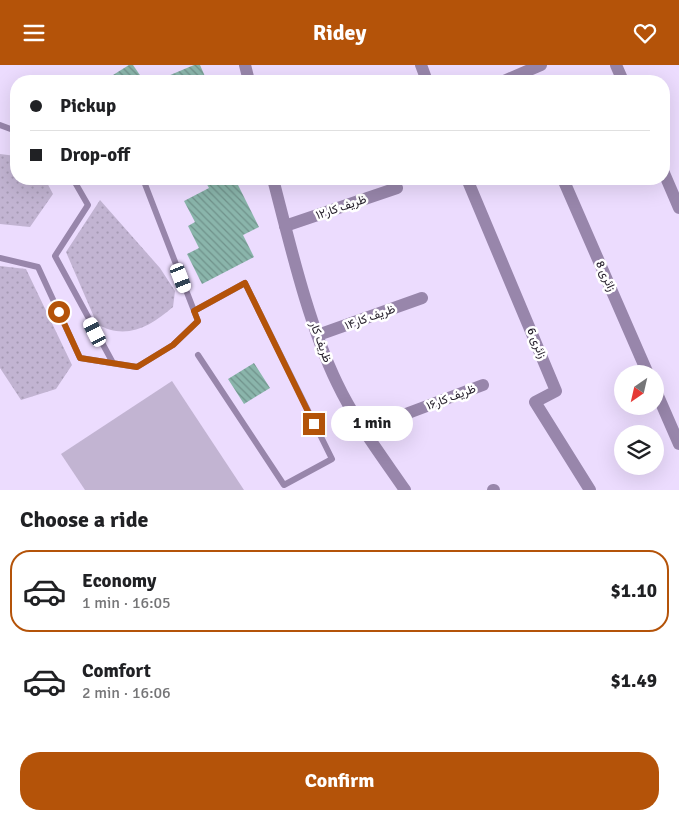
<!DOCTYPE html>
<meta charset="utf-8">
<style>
body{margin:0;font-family:Signika,Vazirmatn,sans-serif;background:#f2f2f2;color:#202124;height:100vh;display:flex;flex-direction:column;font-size:19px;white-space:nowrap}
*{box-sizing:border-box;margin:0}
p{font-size:16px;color:#757577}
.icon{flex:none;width:28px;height:28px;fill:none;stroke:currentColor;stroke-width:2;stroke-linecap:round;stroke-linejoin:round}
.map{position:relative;height:425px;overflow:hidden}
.details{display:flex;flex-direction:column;background:#fff;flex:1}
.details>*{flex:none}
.guide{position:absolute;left:10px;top:10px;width:660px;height:110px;border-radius:20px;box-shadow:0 5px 20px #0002;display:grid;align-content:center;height:110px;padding:0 20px;background:#fff}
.needle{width:32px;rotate:214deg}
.controls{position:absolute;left:614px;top:300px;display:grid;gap:10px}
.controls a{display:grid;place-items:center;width:50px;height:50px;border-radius:50%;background:#fff;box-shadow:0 5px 20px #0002;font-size:25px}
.end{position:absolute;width:22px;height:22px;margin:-11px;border:6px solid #b45309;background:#fff;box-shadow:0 0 0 2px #fff}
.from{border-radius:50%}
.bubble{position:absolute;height:35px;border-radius:18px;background:#fff;box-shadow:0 5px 20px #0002;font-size:16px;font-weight:800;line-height:35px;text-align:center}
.car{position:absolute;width:15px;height:30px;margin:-15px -8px;border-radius:6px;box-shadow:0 0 4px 1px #0007;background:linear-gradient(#fff 24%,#345 0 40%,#fff 0 76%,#345 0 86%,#fff 0)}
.guide b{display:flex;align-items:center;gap:18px;height:48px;font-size:19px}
.guide b+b{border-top:1px solid #e0e0e0}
.guide i{width:12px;height:12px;background:#202124}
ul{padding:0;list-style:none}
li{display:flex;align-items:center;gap:15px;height:82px;margin:0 10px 8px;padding:0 10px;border:2px solid transparent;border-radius:20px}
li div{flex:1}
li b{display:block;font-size:19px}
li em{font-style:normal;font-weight:800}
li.current{border-color:#b45309}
li>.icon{width:45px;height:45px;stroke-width:1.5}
h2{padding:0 20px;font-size:22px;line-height:60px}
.primary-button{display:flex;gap:10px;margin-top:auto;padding:10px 20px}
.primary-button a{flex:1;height:58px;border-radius:20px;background:#b45309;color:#fff;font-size:20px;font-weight:800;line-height:58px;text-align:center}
header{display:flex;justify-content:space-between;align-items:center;height:65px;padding:0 20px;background:#b45309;color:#fff;font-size:22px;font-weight:800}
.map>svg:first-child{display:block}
.grass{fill:url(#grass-dots)}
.garden{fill:#c2b4d2}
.building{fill:url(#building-back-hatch)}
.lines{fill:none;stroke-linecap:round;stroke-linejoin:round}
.service{stroke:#9886ab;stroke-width:6}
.minor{stroke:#9886ab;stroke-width:12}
.tertiary{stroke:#9886ab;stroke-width:12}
.route{stroke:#b45309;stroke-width:6}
.labels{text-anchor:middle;stroke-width:5;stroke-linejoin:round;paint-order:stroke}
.street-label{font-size:12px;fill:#221c28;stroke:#fff}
</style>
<header><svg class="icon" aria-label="menu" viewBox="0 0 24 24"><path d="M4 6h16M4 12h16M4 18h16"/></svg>Ridey<svg class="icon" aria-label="heart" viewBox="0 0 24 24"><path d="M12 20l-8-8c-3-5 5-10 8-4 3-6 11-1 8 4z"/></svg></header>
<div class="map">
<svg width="679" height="425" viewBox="0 0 679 425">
<defs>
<pattern id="grass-dots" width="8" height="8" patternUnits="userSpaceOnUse" patternTransform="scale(1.25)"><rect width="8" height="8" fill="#c2b4d2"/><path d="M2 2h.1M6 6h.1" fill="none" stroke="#a69ab4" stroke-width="1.8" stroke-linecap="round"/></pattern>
<pattern id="building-back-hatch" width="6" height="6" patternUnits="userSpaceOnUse" patternTransform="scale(1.25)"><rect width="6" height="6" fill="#8ab5ab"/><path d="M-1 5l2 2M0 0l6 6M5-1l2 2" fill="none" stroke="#70928b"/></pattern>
</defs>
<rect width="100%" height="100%" fill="#ecdcfe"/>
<path class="grass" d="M0,89L16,91V114H45L53,129L30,162L0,159Z
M100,135L160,203L175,226L173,242C151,261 126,276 97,259L66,187Z
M0,201L26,204L72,300L56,324L21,335L0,303Z"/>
<path class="garden" d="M172,316L244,425H85L61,389Z"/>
<path class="building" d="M129,0H133L144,16H117L113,10Z
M194,0H200L207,16H156Z
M204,114H235L259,162L243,170L254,192L202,219L187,189L199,183L188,161L195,157L184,136L209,123Z
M254,298L270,323L244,339L228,314Z"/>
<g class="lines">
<path class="service" d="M0,60L16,66
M73,114L88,140L55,191L113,298
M0,193L38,202L80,293L137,302L173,280L198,256L143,114
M194,246L245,218L332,394L284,420L198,290"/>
<path class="minor" d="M421,0L427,16
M616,0L623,16
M504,16L541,0
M664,108L679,143
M467,114L556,326L535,337L590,425
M563,114L648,309
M285,161L397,123
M318,270L422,233
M655,324L679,379
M363,365L483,320
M493,425H494"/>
<path class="tertiary" d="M245,0L249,16
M273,114C290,179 308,258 337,318C355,356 381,390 405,425"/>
</g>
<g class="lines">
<path class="route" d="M59,247L80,293L137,302L173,280L198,256L194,246L245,218L314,359"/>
</g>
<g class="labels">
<g class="street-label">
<text transform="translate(341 142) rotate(-19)" y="4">ظریف کار۱۲</text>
<text transform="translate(606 211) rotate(66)" y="4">8 زائری</text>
<text transform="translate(370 252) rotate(-20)" y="4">ظریف کار۱۴</text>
<text transform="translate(321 277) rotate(70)" y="4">ظریف کار</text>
<text transform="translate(537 278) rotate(67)" y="4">6 زائری</text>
<text transform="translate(451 332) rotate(-21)" y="4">ظریف کار۱۶</text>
</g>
</g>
</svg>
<div class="controls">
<a><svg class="needle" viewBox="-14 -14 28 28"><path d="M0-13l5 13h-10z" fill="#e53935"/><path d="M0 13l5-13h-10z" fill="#757577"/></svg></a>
<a><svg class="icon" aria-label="layers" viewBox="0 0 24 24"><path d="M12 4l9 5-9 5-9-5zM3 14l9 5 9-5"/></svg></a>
</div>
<i class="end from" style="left:59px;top:247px"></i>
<i class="end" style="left:314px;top:359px"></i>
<div class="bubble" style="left:331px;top:341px;width:82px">1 min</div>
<i class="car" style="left:181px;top:213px;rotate:159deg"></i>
<i class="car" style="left:95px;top:267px;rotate:333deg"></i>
<div class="guide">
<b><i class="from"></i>Pickup</b>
<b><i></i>Drop-off</b>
</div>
</div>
<section class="details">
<h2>Choose a ride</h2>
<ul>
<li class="current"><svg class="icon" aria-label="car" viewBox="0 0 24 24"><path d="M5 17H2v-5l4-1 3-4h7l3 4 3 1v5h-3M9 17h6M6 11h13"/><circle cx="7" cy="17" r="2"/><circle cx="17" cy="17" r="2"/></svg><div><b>Economy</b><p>1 min · 16:05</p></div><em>$1.10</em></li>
<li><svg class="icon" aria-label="car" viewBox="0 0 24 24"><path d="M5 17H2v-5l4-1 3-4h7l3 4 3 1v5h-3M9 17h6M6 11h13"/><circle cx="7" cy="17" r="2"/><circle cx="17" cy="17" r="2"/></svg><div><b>Comfort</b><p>2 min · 16:06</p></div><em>$1.49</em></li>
</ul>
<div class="primary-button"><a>Confirm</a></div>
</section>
